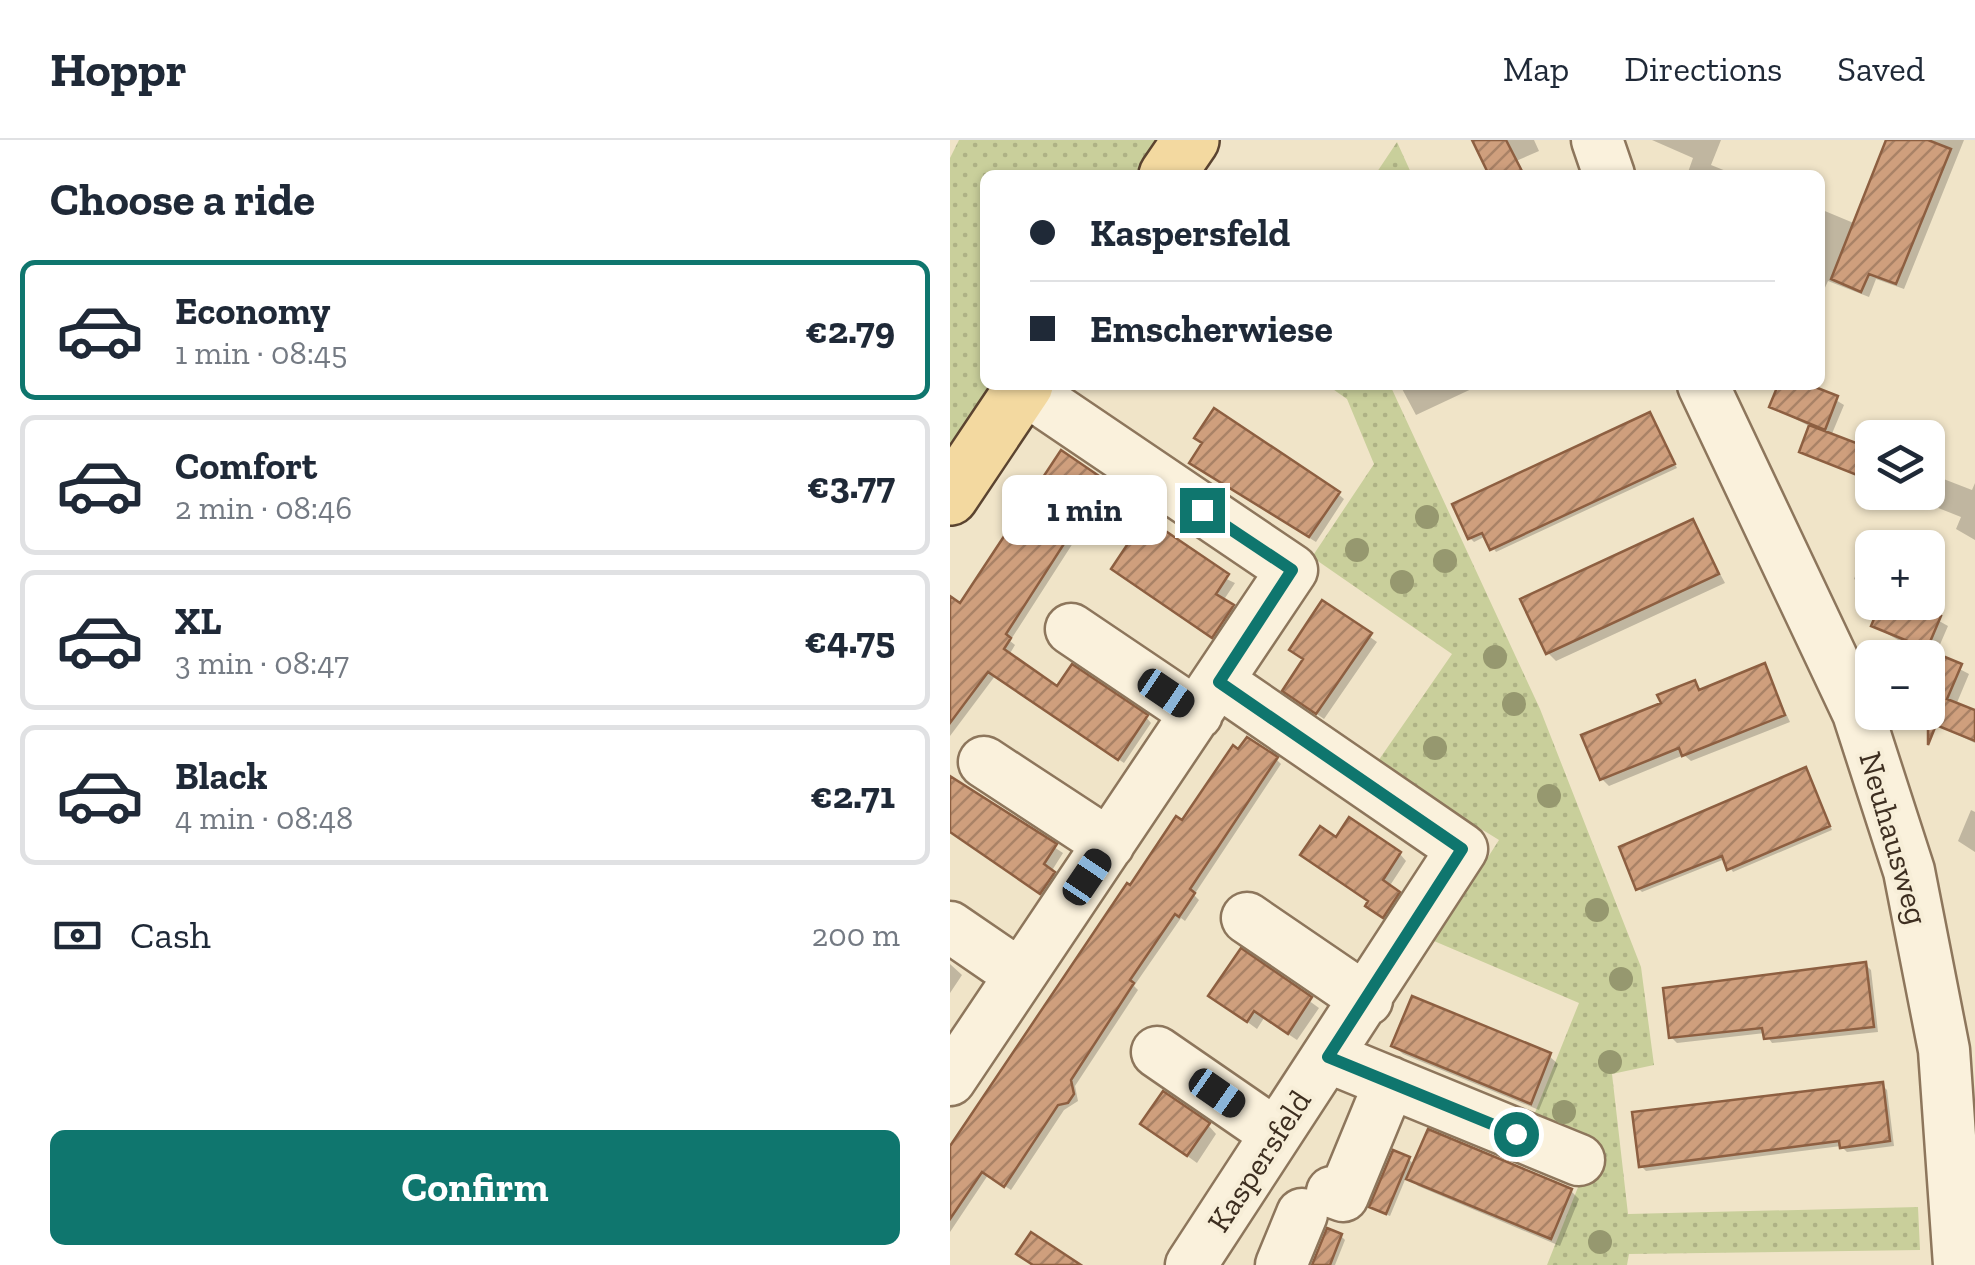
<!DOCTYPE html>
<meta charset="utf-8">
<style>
body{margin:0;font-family:"Zilla Slab",serif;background:#f6f6f7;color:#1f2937;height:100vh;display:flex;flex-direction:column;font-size:38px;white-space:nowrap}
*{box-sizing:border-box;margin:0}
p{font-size:32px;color:#747a83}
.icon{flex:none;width:55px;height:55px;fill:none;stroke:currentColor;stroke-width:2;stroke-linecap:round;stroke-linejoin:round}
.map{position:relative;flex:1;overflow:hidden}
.drawer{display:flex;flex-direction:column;background:#fff;width:950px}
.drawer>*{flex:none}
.banner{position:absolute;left:30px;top:30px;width:845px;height:220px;border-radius:15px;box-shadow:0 2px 8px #0004;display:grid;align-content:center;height:220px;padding:0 50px;background:#fff}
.controls{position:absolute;left:905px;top:280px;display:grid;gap:20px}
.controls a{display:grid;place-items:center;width:90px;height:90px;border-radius:15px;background:#fff;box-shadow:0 2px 8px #0004;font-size:50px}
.end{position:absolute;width:45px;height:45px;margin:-22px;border:12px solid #0f766e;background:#fff;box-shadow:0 0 0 5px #fff}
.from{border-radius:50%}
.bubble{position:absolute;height:70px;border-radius:15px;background:#fff;box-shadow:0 2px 8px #0004;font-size:32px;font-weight:700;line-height:70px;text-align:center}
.car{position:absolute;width:30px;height:60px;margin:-30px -15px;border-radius:12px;box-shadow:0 0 8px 2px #0007;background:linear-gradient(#222 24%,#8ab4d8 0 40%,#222 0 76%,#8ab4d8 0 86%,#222 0)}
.banner b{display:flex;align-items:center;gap:35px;height:95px;font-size:38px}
.banner b+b{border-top:2px solid #e0e1e3}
.banner i{width:25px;height:25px;background:#1f2937}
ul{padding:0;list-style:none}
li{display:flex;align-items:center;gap:30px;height:140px;margin:0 20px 15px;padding:0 30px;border:5px solid #e0e1e3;border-radius:15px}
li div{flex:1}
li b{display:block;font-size:38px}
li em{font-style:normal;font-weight:700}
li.current{border-color:#0f766e}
li>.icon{width:90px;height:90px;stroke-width:1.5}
h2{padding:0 50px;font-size:45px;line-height:120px}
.pay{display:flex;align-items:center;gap:25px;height:110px;padding:0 50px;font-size:38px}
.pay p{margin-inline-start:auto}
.action{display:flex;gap:20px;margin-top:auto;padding:20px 50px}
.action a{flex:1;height:115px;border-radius:15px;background:#0f766e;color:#fff;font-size:40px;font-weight:700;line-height:115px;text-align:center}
header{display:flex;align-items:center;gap:60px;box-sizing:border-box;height:140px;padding:0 50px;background:#fff;border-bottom:2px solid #e0e1e3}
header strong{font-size:48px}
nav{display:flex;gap:55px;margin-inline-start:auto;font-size:35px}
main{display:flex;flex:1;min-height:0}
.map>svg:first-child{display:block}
.park{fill:url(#park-dots)}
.shadow{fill:#0003}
.building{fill:url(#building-hatch);stroke:#8d5f41;stroke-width:2.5}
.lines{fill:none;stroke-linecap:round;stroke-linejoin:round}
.minor-casing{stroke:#8d765c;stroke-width:55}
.major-casing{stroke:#5b4430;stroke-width:60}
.minor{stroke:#faf1dc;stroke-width:50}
.major{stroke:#f3d9a0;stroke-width:55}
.tree{fill:#96986f}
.route{stroke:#0f766e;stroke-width:12}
.labels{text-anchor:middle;stroke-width:8;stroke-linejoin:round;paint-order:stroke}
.street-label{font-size:32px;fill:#3d2e20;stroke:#f7eed8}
</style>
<header>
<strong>Hoppr</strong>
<nav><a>Map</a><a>Directions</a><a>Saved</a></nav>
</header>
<main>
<section class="drawer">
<h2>Choose a ride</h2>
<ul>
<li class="current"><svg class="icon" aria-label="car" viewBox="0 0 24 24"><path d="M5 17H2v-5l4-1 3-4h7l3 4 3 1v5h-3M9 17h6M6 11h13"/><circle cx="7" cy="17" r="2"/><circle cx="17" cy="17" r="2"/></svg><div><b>Economy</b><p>1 min · 08:45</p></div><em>€2.79</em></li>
<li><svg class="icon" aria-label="car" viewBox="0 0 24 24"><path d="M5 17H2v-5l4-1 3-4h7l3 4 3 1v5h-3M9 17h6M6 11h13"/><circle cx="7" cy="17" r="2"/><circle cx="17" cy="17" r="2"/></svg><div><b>Comfort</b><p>2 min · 08:46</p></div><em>€3.77</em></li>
<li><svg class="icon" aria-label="car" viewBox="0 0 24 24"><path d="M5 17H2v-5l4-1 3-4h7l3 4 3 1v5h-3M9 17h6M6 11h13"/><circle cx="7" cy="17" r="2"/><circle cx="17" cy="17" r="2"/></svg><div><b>XL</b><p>3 min · 08:47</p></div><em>€4.75</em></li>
<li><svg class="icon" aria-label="car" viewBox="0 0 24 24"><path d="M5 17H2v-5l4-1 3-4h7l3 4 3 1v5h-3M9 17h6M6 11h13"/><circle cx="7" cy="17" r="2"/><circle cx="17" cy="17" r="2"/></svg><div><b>Black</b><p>4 min · 08:48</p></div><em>€2.71</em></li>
</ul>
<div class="pay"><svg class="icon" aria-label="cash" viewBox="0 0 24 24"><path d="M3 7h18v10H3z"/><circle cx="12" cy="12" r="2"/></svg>Cash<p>200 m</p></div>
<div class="action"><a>Confirm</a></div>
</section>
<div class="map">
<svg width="1025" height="1125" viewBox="0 0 1025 1125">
<defs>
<pattern id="park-dots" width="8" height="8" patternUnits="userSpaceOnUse" patternTransform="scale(2.5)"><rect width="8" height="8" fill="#c9cf9b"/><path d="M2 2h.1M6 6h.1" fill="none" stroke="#aeb285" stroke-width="1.8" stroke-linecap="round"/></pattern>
<pattern id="building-hatch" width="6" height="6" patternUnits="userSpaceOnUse" patternTransform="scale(2.5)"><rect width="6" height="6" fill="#cf9f7d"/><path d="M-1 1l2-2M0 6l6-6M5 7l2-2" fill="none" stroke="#a98266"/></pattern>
</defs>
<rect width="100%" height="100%" fill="#f0e4c8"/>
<path class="park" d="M9,0H207L184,35H35V245H44L0,312V18Z
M447,2L462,35H425Z
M377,245H440L590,569L691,827L704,925L662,934L678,1074L968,1067L970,1110L679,1114L677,1125H597L642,1012L580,985L629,863L484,801L549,700L426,624L502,514L362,417L424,324L397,259Z"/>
<path class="shadow" d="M525,0H584L589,11L566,21L573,35H542Z
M702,0H771L761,25L786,35H737L743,18Z
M940,0H1014L954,149L926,139L919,157L878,141L870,159V69L906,84Z
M450,245H530L466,275Z
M830,245H861L894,265L881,296L922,312V343L852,311L861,287L822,267Z
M700,275L727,328L546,412L536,396L524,402L520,398Z
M112,314L159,347L60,501L65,505L59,515L108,549L196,577L201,583L174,623L45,536L0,596V476Z
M248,329L388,354L394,359L366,402Z
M978,333L1022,350L1025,343V400L1006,389L1011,377L948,352H978Z
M742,382L775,443L606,521L598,513Z
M206,406L285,443L273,461L289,474L270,503L164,429Z
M916,408L922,411V451L904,439Z
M934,462H968L966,468L998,486L985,516L1019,534L1006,565L1025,572V603L972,578L981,554L978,553V518H950L955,504L924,486Z
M373,464L427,502L374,579L342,557L355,520L343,510Z
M814,526L840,582L741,621L734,615L659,646L652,639L714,564L744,543L753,551Z
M326,619L331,624L244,755L249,760L235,781L231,778L184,846L188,850L125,946L128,961L114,970L61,1050L38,1035L0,1092V1011L181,749L233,683Z
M855,630L882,690L783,732L775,719L692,752L688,748Z
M18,651L113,713L101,732L111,741L98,759L0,691V677Z
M1021,670L1025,672V712L1008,701Z
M386,701L450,714L456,721L439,747L455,761L440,783L418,766L421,762L353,715Z
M291,812L369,868L347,900L314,878L307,889L262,856Z
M0,824L12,835L0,853Z
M916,825L921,830L928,892L822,903L815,893L727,903L721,897Z
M444,906L599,916L608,924L589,970L453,914Z
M932,945L937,950L944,1006L897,1012L891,1006L696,1031L691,1026Z
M193,984L258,985L266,994L247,1023Z
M458,1019L465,1025L621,1051L629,1059L610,1106L468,1046L457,1035L440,1076L426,1070L422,1067Z
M391,1096L395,1100L385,1125H363Z"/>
<path class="building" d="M522,0H556L574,35H539Z
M936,0H978L1001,9L946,144L919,134L911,152L881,139Z
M828,245H860L888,256L875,290L819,267Z
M264,268L390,352L359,397L239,323L252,303L244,298Z
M700,272L725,324L540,410L532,393L518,399L502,364Z
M859,285L922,309V341L849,312Z
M111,310L155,340L56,494L61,498L54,509L107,546L122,524L198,575L168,620L38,532L0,583V456L10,463Z
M743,379L769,434L596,514L570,459Z
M187,390L205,403L214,390L279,434L266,454L284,465L262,498L161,429Z
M372,460L422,493L366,574L332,551L353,519L339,510Z
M931,462H958L991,476L977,509L921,486Z
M978,510L1012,524L997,559L1025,570V601L986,585L978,605V582L969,578L971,572H978Z
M815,523L835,575L732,616L729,608L650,640L631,595L711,563L707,555L745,540L749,550Z
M297,597L328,617L240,749L245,753L229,777L225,774L180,840L184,843L121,940L124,954L118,963L108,965L54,1047L32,1032L0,1079V1006L177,743L180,745L226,676L232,680L283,605L288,609Z
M856,627L880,686L777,730L772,716L686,750L669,707Z
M0,636L107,704L94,724L105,732L90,754L0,692Z
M399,677L451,712L433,740L450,752L433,778L415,766L418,761L350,715L370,686L386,697Z
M291,808L362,857L338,894L304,871L297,882L258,856Z
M916,822L924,887L814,899L812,888L719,898L713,848Z
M462,856L601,913L581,964L441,906Z
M933,942L940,1001L890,1008L889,1001L689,1027L682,972Z
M213,951L260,983L237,1016L190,984Z
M478,989L622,1049L601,1099L456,1039Z
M443,1010L460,1017L436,1074L419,1067Z
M377,1088L392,1094L380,1125H362Z
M81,1092L131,1125H83L66,1114Z"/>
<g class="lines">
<defs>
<path id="minor" d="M647,0L659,35
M753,245L908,573L959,731L994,910L1009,1125
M121,489L247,574
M34,622L159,704
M297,778L417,860
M0,787L70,835
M207,912L326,994
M378,917L629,1020
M0,940L342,430L73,248
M382,1052L393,1056L440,942
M241,1125L512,709L269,542
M331,1125L352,1074"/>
<path id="major" d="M217,35L241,0
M0,357L75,245"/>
</defs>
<use href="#minor" class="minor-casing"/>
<use href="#major" class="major-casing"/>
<use href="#minor" class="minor"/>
<use href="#major" class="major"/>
</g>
<g class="tree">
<circle cx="477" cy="377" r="12"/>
<circle cx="407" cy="410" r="12"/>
<circle cx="495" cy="421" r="12"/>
<circle cx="452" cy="442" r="12"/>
<circle cx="545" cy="517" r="12"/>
<circle cx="564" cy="564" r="12"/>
<circle cx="485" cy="608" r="12"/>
<circle cx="599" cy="656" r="12"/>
<circle cx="647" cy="770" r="12"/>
<circle cx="671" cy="839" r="12"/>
<circle cx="660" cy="922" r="12"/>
<circle cx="614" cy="972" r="12"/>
<circle cx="650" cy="1102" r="12"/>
</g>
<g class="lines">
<path class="route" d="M252,370L342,430L269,542L512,709L378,917L566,994"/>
</g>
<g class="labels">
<g class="street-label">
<text transform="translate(944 698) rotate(74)" y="11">Neuhausweg</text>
<text transform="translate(309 1021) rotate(-57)" y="11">Kaspersfeld</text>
</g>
</g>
</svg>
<div class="controls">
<a><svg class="icon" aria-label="layers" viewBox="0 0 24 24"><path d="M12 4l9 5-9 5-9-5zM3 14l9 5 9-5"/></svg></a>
<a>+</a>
<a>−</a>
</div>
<i class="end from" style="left:566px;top:994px"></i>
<i class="end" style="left:252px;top:370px"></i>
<div class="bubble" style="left:52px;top:335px;width:165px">1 min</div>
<i class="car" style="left:216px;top:553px;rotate:124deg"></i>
<i class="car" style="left:137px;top:737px;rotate:34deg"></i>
<i class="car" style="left:267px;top:953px;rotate:125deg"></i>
<div class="banner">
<b><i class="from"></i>Kaspersfeld</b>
<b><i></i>Emscherwiese</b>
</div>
</div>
</main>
